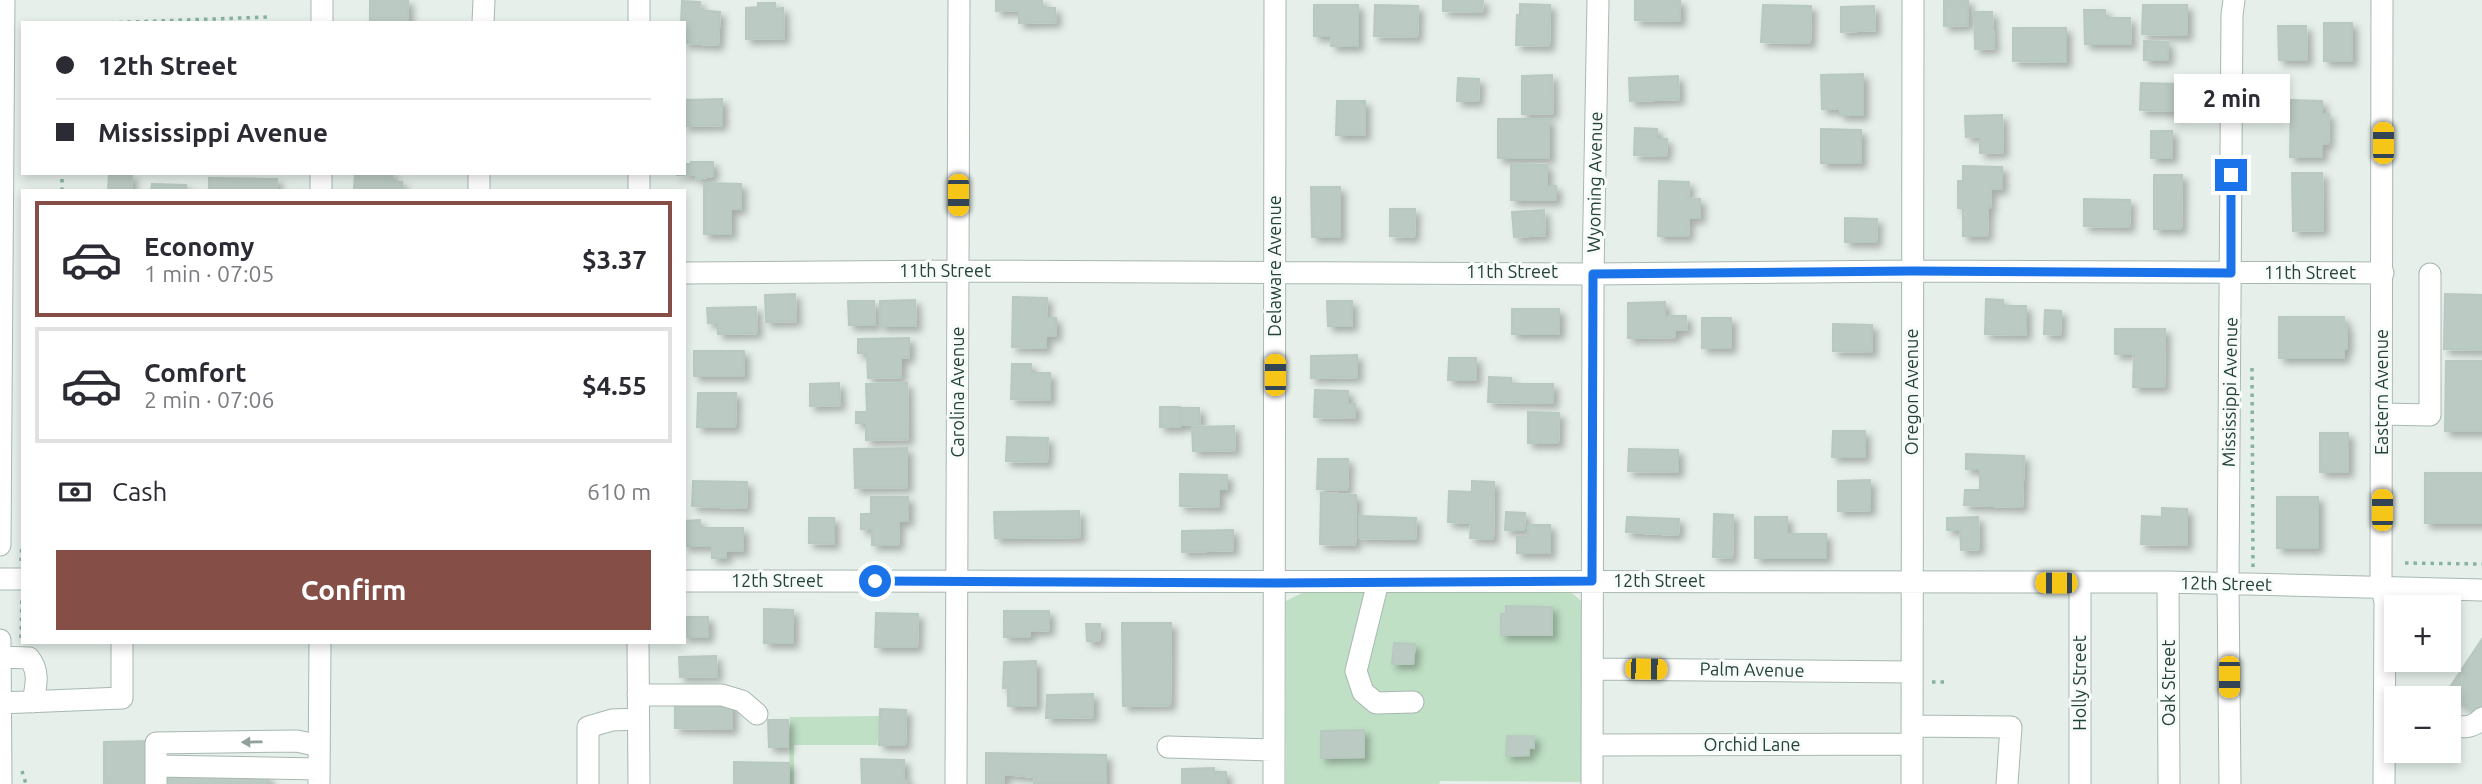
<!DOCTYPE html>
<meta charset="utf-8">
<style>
body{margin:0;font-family:Ubuntu,sans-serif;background:#f2f2f3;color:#2b2b33;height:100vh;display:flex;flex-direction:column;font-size:26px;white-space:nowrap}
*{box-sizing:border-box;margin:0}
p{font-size:23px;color:#7c7c81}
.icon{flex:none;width:38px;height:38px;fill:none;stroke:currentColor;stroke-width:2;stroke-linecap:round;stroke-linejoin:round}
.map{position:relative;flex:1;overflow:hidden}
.panel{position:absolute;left:21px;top:189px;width:665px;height:455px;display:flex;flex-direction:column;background:#fff;border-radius:0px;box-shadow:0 4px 10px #0003}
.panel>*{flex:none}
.hud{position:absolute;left:21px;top:21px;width:665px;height:154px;border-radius:0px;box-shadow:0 4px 10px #0003;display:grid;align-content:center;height:154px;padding:0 35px;background:#fff}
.fabs{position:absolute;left:2384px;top:595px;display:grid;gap:14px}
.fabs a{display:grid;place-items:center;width:77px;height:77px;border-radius:0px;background:#fff;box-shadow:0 4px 10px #0003;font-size:35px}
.end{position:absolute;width:32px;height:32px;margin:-16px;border:9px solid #1a73e8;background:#fff;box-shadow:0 0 0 4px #fff}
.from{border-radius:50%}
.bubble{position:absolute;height:49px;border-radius:0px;background:#fff;box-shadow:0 4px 10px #0003;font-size:23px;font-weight:700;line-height:49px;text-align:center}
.car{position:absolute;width:21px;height:42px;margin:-21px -10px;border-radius:9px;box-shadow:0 0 5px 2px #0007;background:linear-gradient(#f5c518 24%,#345 0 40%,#f5c518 0 76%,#345 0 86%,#f5c518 0)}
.hud b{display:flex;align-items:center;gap:24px;height:66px;font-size:26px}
.hud b+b{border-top:2px solid #e1e1e2}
.hud i{width:18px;height:18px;background:#2b2b33}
ul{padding:12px 0 0;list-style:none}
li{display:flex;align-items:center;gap:21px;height:116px;margin:0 14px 10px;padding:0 21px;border:4px solid #e1e1e2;border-radius:0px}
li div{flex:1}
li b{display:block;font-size:26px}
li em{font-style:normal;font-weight:700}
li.active{border-color:#854e47}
li>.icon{width:63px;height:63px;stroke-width:1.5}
.pay{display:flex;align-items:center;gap:18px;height:77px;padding:0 35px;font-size:26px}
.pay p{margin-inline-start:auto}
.primary-button{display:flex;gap:14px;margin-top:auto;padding:14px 35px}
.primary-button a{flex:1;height:80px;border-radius:0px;background:#854e47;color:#fff;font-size:28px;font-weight:700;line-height:80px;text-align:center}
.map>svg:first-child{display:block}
.green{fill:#bfe0c5}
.building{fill:#bbcac3;stroke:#b8c9c1;stroke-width:2;filter:url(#shadow)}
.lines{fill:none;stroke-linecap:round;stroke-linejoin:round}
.minor-casing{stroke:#a8b8b1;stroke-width:23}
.path{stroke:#86b3a1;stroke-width:3.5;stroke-dasharray:3.5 5;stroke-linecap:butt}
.minor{stroke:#fff;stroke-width:21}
.oneway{fill:#92a09c}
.route{stroke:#1a73e8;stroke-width:9}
.labels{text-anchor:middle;stroke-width:6;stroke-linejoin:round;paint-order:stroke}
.street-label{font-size:18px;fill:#244238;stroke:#f7fbf9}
</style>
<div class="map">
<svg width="2482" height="784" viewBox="0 0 2482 784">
<defs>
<filter id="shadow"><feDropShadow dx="5" dy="5" stdDeviation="3.5" flood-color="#0004"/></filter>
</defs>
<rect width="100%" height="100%" fill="#e6efea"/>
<path class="green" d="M1562,591L1572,593L1582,602V782L1440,781L1439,784H1286V601L1304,592Z
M881,716L877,745H794V784H789L790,717Z"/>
<path class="building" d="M370,0H408V23H370Z
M996,0H1042L1043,8H1055L1056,22L1019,23V10L996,11Z
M1443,0H1483L1482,12L1443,11Z
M1635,0H1680V21L1635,20Z
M1944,0H1968V25L1944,26Z
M682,1L700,2L699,10L720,12L718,45L684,43V23H681Z
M758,3H775V9L783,8L784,38L746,39V8L758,7Z
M1520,4L1550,5L1549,46L1516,45L1517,15H1520Z
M1314,5H1358V46H1331L1332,36H1314Z
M1375,5L1418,6L1417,37L1374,36Z
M1763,5L1811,6L1810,43L1761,42Z
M2143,5H2187V35L2142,34Z
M1874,6L1875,30L1841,32V7Z
M2084,10H2105V18H2130L2131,44H2085Z
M1974,12H1992L1994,48L1975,49Z
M2324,23H2352V61H2324Z
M2278,26H2306L2307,60H2279Z
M2013,28H2066V62L2013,61Z
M2144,41L2168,42V60H2144Z
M1863,74V115H1840V109H1822L1821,75Z
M1552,75L1553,113L1522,114V76Z
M1678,76L1679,99L1630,101L1629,78Z
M1458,78L1479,79L1478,101H1457Z
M2141,83L2181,84V111L2140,110Z
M722,99V125L684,126V100Z
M2291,100L2322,101V114H2329L2328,144H2322V157H2290Z
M1337,101H1365V135H1336Z
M2002,115L2003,152L1980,153V136L1966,137L1965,116Z
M1498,119H1549V158H1498Z
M1635,128L1657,129V139H1667L1666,156L1634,155Z
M1821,129L1861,130V163H1821Z
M2151,131H2172V158H2151Z
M691,162H713V176L696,179V175H677V173H684V164H691Z
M1511,164L1547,165V186H1556V200H1511Z
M1963,166L2002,167V189H1991L1990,208H1988L1987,236H1963V208H1958V181H1963Z
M355,173H392V182H402V191H354Z
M2292,173H2322L2323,230L2293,231Z
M109,175H132L131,191H108Z
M2154,175H2182L2181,229H2154Z
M209,178L277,179L276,191H209Z
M1659,181L1689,182L1688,198L1700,199V218H1689L1688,236H1658Z
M704,183L741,184V209H731V234H704Z
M152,184L186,185V191H151Z
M1311,187H1340V237H1312Z
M2084,199L2130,200L2129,227L2084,226Z
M1390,209H1415L1414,237L1390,236Z
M1544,210L1545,235L1514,237L1512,212Z
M1845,218L1877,219L1876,242H1845Z
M795,294L796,321L766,322L765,295Z
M2445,294L2482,295V350L2444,349Z
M1013,297L1047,298L1046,318H1056V336H1046V348L1012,347Z
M1986,299L2003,300V306H2026V335L1985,334Z
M915,300L916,326H880V301Z
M848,301H874L875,325H849Z
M1327,301H1352V326H1328Z
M1665,302V316H1686L1687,330H1675V337L1628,338V303Z
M756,307L757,333L718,334V323H708L707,308Z
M1512,309H1559V334H1512Z
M2045,310L2061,311L2060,335L2044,334Z
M2279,317H2344L2345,326H2347V348L2344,349V358H2279Z
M1702,318H1731V348H1702Z
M1833,324L1872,325V352L1833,351Z
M2115,329H2165L2164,387H2133L2134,354H2115Z
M909,338V357L901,358V377L868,378L867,353H858V339Z
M694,351H744V376H694Z
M1357,355V377L1311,378V356Z
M1449,358H1476V380H1448Z
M2446,361H2482V431H2445Z
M1012,364H1031V373H1050V400L1011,399Z
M1489,377L1511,378V384H1553V403L1488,402Z
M839,383L840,405L810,406V384Z
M907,383L908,439L866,440V423H856V412H867L866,384Z
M1315,390L1348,391V404H1355V418L1314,417Z
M698,393H736L735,427H697Z
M1160,407H1180V427H1160Z
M1182,408H1199L1200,424L1182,425Z
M1528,412L1559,413L1558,443H1528Z
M1234,426L1235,450L1193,451L1192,427Z
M1833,431H1865V457H1832Z
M2320,433H2348V472H2320Z
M1007,437L1048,438L1047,462L1006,461Z
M907,448V487L855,488L854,449Z
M1629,449L1678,450V472L1628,471Z
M1966,454L2024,456L2022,507L1964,505L1965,490H1980V469H1966Z
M1318,459H1348L1347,490L1317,489Z
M2425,473H2482V523H2425Z
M1180,474L1227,475V489H1219V507L1180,506Z
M1870,480V510L1838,511V481Z
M693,481L747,482L746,508L692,506Z
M1472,481L1494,482L1493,539L1470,538L1471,523L1448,522L1449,491L1472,492Z
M1321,493L1356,495L1355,545L1320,544Z
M871,497H908V521H899L898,545H872V529H861V514H871Z
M2277,497H2318V548H2277Z
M2162,508L2187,509V545L2141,544L2142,516L2162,517Z
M1079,511L1080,537L995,538L994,512Z
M1506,512L1525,513L1524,530H1505Z
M1714,514L1733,515L1732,558L1713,557Z
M1359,516L1416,518L1415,539L1359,538Z
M1627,517L1679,519L1678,535L1626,532Z
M1755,517H1787V534H1826V558H1755Z
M1978,517L1979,549L1961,550L1960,530H1947V518Z
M809,518H834V544L809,543Z
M700,520V528H743V551H726V558H712V546H684V521Z
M1528,525H1550V553H1517V537H1528Z
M1233,530V550L1182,552V531Z
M1506,606L1552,607V635H1501V614H1506Z
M764,609L793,610V643H764Z
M1004,611H1049V630L1030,631L1029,637H1004Z
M876,613L918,614L917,647H875Z
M684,617H708V637H684Z
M1122,623H1171L1170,705L1123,706Z
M1086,624H1100L1099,641H1087Z
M2482,639V704L2476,713L2446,693Z
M1394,643L1415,644L1413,664H1392Z
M716,656L717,676L680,677L679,657Z
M1036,661V706H1008V688H1003L1004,662Z
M1093,694V717L1046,718L1047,695Z
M675,703H732V729L675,728Z
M880,709L906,710L905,745H879Z
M768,720H788V747H769Z
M1364,730V757L1321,758V731Z
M1507,736H1534V748L1529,747V755L1506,756Z
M149,741L148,784H104V742Z
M986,753L1106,755V784L1034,783L1035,777L1004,774V784H986Z
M861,759L904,760V780H908V784H862Z
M734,762L789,763V784H734Z
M1214,768V772H1226V784H1182V769Z
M168,776H268V784H168Z"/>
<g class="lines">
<defs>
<path id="minor" d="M2382,0L2381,586L2385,601L2384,784
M322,23V0
M483,23L484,0
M639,23V0
M321,191V173
M479,191V173
M639,191V173
M684,273L959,271L1593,274L1912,271L2383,273
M2382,414L2430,415V274
M0,545L4,0
M0,579H23
M684,581L2168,582L2482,590
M1378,582L1356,671L1363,692L1376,703L1413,702
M2168,582L2169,784
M0,640L1,784
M638,642L639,784
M0,657L29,658C40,672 36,685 33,702
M1592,669L1912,672
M638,695H722L742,701L757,714
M0,703L122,698V642
M1912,726L2011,727L2007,784
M2448,726C2461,727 2474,729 2482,718
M1592,745L1912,744
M1168,747L1274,750
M156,766L319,769
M156,784V743L297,741L319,746
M319,784L320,642
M588,784V727L612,720L638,719
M956,784L959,0
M1274,784L1275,0
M1592,784L1593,274L1598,0
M1912,784L1913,0
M2080,784V582
M2230,784L2228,584L2232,15L2234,0"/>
</defs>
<use href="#minor" class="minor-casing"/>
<path class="path" d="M102,23L268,17
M62,191V173
M2252,368L2253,567
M21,561L22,544
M2405,563L2482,564
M21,638L22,597
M1932,682H1946
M22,771L26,784"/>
<use href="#minor" class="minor"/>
</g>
<defs><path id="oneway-solid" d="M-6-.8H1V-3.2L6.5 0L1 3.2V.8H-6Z" transform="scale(1.75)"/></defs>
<use class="oneway" href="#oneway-solid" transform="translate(252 742) rotate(179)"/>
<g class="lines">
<path class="route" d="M875,581L1274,583L1592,581L1593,274L1912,271L2231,273V175"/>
</g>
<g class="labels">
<g class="street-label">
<text transform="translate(1595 182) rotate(-89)" y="6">Wyoming Avenue</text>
<text transform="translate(1275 266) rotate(-90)" y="6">Delaware Avenue</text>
<text x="945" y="277">11th Street</text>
<text x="1512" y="278">11th Street</text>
<text x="2310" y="279">11th Street</text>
<text transform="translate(958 392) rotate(-90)" y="6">Carolina Avenue</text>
<text transform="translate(1912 392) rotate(-90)" y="6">Oregon Avenue</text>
<text transform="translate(2230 392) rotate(-89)" y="6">Mississippi Avenue</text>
<text transform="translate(2382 392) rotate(-90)" y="6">Eastern Avenue</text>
<text x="777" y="587">12th Street</text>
<text x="1659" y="587">12th Street</text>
<text transform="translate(2226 584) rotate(1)" y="6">12th Street</text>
<text transform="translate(1752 670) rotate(1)" y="6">Palm Avenue</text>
<text transform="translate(2080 683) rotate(-90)" y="6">Holly Street</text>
<text transform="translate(2169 683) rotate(-90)" y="6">Oak Street</text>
<text x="1752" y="751">Orchid Lane</text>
</g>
</g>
</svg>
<div class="fabs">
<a>+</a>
<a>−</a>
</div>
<i class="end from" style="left:875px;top:581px"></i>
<i class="end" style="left:2231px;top:175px"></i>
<div class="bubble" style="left:2174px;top:74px;width:116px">2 min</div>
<i class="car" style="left:2383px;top:143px;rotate:0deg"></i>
<i class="car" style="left:958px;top:195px;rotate:180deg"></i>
<i class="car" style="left:1275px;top:375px;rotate:0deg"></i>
<i class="car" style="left:2382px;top:510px;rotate:0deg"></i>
<i class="car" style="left:2056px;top:583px;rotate:270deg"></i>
<i class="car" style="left:1646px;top:669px;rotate:91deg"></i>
<i class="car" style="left:2229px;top:677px;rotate:180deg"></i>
<div class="hud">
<b><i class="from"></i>12th Street</b>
<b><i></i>Mississippi Avenue</b>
</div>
<section class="panel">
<ul>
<li class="active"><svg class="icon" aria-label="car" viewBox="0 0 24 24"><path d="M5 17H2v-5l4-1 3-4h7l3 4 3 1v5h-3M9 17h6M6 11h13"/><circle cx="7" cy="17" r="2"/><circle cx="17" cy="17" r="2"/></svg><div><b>Economy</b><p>1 min · 07:05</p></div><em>$3.37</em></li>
<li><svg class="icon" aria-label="car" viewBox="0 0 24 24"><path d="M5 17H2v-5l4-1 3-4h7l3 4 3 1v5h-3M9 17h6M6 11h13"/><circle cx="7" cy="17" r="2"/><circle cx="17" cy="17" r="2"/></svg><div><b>Comfort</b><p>2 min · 07:06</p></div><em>$4.55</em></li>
</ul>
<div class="pay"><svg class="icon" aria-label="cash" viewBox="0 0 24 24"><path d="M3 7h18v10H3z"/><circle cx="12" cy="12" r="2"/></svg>Cash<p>610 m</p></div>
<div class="primary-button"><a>Confirm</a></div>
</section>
</div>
